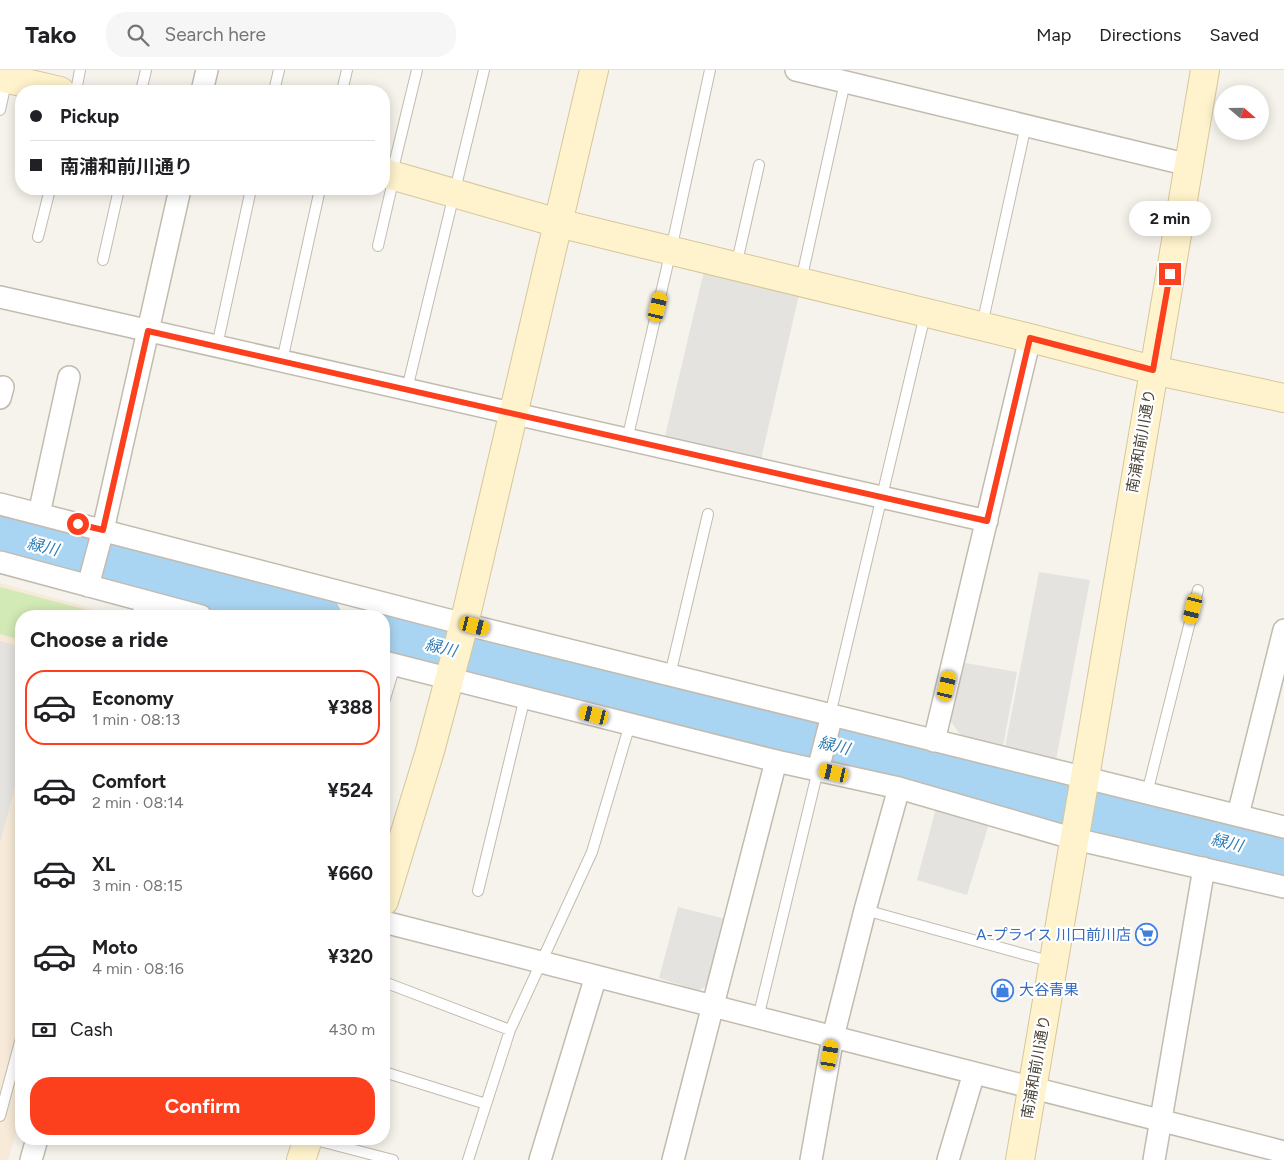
<!DOCTYPE html>
<meta charset="utf-8">
<style>
body{margin:0;font-family:Figtree,"Noto Sans JP",sans-serif;background:#f6f6f6;color:#202124;height:100vh;display:flex;flex-direction:column;font-size:19px;white-space:nowrap}
*{box-sizing:border-box;margin:0}
p{font-size:16px;color:#757577}
.icon{flex:none;width:28px;height:28px;fill:none;stroke:currentColor;stroke-width:2;stroke-linecap:round;stroke-linejoin:round}
.map{position:relative;flex:1;overflow:hidden}
.sheet{position:absolute;left:15px;top:540px;width:375px;height:535px;display:flex;flex-direction:column;background:#fff;border-radius:20px;box-shadow:0 2px 12px #0003}
.sheet>*{flex:none}
.hud{position:absolute;left:15px;top:15px;width:375px;height:110px;border-radius:20px;box-shadow:0 2px 12px #0003;display:grid;align-content:center;height:110px;padding:0 15px;background:#fff}
.needle{width:32px;rotate:110deg}
.buttons{position:absolute;left:1214px;top:15px;display:grid;gap:10px}
.buttons a{display:grid;place-items:center;width:55px;height:55px;border-radius:50%;background:#fff;box-shadow:0 2px 12px #0003;font-size:25px}
.end{position:absolute;width:22px;height:22px;margin:-11px;border:6px solid #fc3f1d;background:#fff;box-shadow:0 0 0 2px #fff}
.from{border-radius:50%}
.bubble{position:absolute;height:35px;border-radius:18px;background:#fff;box-shadow:0 2px 12px #0003;font-size:16px;font-weight:700;line-height:35px;text-align:center}
.car{position:absolute;width:15px;height:30px;margin:-15px -8px;border-radius:6px;box-shadow:0 0 4px 1px #0007;background:linear-gradient(#f5c518 24%,#345 0 40%,#f5c518 0 76%,#345 0 86%,#f5c518 0)}
.hud b{display:flex;align-items:center;gap:18px;height:48px;font-size:19px}
.hud b+b{border-top:1px solid #e0e0e0}
.hud i{width:12px;height:12px;background:#202124}
ul{padding:0;list-style:none}
li{display:flex;align-items:center;gap:15px;height:75px;margin:0 10px 8px;padding:0 5px;border:2px solid transparent;border-radius:20px}
li div{flex:1}
li b{display:block;font-size:19px}
li em{font-style:normal;font-weight:700}
li.selected{border-color:#fc3f1d}
li>.icon{width:45px;height:45px;stroke-width:1.5}
h2{padding:0 15px;font-size:22px;line-height:60px}
.pay{display:flex;align-items:center;gap:12px;height:55px;padding:0 15px;font-size:19px}
.pay p{margin-inline-start:auto}
.button{display:flex;gap:10px;margin-top:auto;padding:10px 15px}
.button a{flex:1;height:58px;border-radius:20px;background:#fc3f1d;color:#fff;font-size:20px;font-weight:700;line-height:58px;text-align:center}
header{display:flex;align-items:center;gap:30px;box-sizing:border-box;height:70px;padding:0 25px;background:#fff;border-bottom:1px solid #e0e0e0}
header strong{font-size:24px}
nav{display:flex;gap:28px;margin-inline-start:auto;font-size:18px}
.search{width:350px;height:45px;background:#f6f6f6;display:flex;align-items:center;gap:12px;box-sizing:border-box;padding:0 18px;border-radius:20px;color:#757577;font-size:19px}
.map>svg:first-child{display:block}
.commercial{fill:#f7ead8}
.green{fill:#d2eab5}
.parking{fill:#e5e3e0}
.lines{fill:none;stroke-linecap:round;stroke-linejoin:round}
.river{stroke:#a9d4f2;stroke-width:44}
.lane-casing{stroke:#c2bbae;stroke-width:12}
.street-casing{stroke:#c2bbae;stroke-width:24}
.secondary-casing{stroke:#d6c79b;stroke-width:30}
.lane{stroke:#fff;stroke-width:10}
.street{stroke:#fff;stroke-width:21}
.secondary{stroke:#fff3cd;stroke-width:28}
.route{stroke:#fc3f1d;stroke-width:6}
.labels{text-anchor:middle;stroke-width:4.5;stroke-linejoin:round;paint-order:stroke}
.street-label{font-size:15px;fill:#4b4439;stroke:#fff}
.shop-label{font-size:15px;fill:#366cbe;stroke:#fff;text-anchor:end}
.water-label{font-size:16px;font-style:italic;fill:#2e7ab2;stroke:#fff}
</style>
<header>
<strong>Tako</strong>
<div class="search"><svg class="icon" aria-label="search" viewBox="0 0 24 24"><circle cx="10" cy="10" r="6"/><path d="M15 15l6 6"/></svg>Search here</div>
<nav><a>Map</a><a>Directions</a><a>Saved</a></nav>
</header>
<div class="map">
<svg width="1284" height="1090" viewBox="0 0 1284 1090">
<rect width="100%" height="100%" fill="#f6f3ec"/>
<path class="commercial" d="M0,513L120,546H21V1045L8,1090H0Z"/>
<path class="green" d="M0,517L110,546H21V570L0,564Z"/>
<path class="parking" d="M704,201L799,225L761,389L665,366Z
M1039,502L1090,510L1056,690L1005,677Z
M0,571L21,577V696L0,772Z
M960,592L1017,602L1003,676L961,666L948,647Z
M936,738L989,754L967,825L917,810Z
M678,837L726,849L711,913L698,921L659,908Z"/>
<g class="lines">
<path class="river" d="M0,464L319,546
M384,563L714,645L821,670L897,691L1124,746L1284,786"/>
<defs>
<path id="lane" d="M76,21L80,0
M141,21L146,0
M274,21L279,0
M342,21L347,0
M0,40L7,9
M392,103L417,0
M38,167L50,119
M378,176L394,107
M103,190L119,119
M736,196L759,95
M801,211L845,12
M982,255L1026,55
M217,276L251,119
M282,291L320,119
M407,319L484,0
M627,370L671,180L710,0
M137,546L141,530
M670,605L708,444
M384,632L395,595
M830,645L925,245
M1147,723L1198,520
M478,821L525,627
M865,840L1052,892
M384,912L510,960
M758,948L818,700
M384,1002L486,1034
M0,1046L21,968
M312,1069L393,1090
M468,1090L510,960L592,782L630,654"/>
<path id="street" d="M796,0L1189,95
M202,21L207,0
M0,227L987,451
M0,328L3,317
M0,434L464,554L1284,757
M39,444L69,307
M0,492L201,546
M88,516L103,460L180,119
M384,592L776,691L899,718L1075,769L1284,817
M934,671L1030,268
M818,700L832,645
M1238,745L1284,560
M384,852L1284,1082
M31,1090L37,1069
M540,1090L596,906
M673,1090L776,691
M811,1090L833,967L865,840L899,718
M948,1090L974,1003
M1154,1090L1204,798"/>
<path id="secondary" d="M0,7L60,21
M384,103L558,153L1030,268L1153,300L1284,328
M384,831L430,681L464,554L594,0
M301,1090L308,1069
M1020,1090L1205,0"/>
</defs>
<use href="#lane" class="lane-casing"/>
<use href="#street" class="street-casing"/>
<use href="#secondary" class="secondary-casing"/>
<use href="#lane" class="lane"/>
<use href="#street" class="street"/>
<use href="#secondary" class="secondary"/>
</g>
<g class="lines">
<path class="route" d="M78,454L103,460L148,261L987,451L1030,268L1153,300L1170,204"/>
</g>
<defs>
<symbol id="supermarket-ring" viewBox="-11 -11 22 22"><circle r="9.5" fill="#fff" stroke="#3f7fe0" stroke-width="1.5"/><path d="M-6-5.5h2.5l.6 2H6L4.5 2H-2.5L-4.4-4H-6ZM-1.5 3.2a1.3 1.3 0 1 0 .1 0ZM3 3.2a1.3 1.3 0 1 0 .1 0Z" fill="#3f7fe0"/></symbol>
<symbol id="shop-ring" viewBox="-11 -11 22 22"><circle r="9.5" fill="#fff" stroke="#3f7fe0" stroke-width="1.5"/><path d="M-5-2.5h2.3a2.7 3.5 0 0 1 5.4 0H5L5.5 6h-11ZM-1.5-2.5h3a1.5 2.3 0 0 0-3 0Z" fill="#3f7fe0"/></symbol>
</defs>
<g fill-rule="evenodd">
<use href="#supermarket-ring" x="1134" y="852" width="25" height="25"/>
<use href="#shop-ring" x="990" y="908" width="25" height="25"/>
</g>
<g class="labels">
<g class="street-label">
<text transform="translate(1141 371) rotate(-80)" y="5">南浦和前川通り</text>
<text transform="translate(1036 997) rotate(-80)" y="5">南浦和前川通り</text>
</g>
<g class="shop-label">
<text x="1131" y="870">A-プライス 川口前川店</text>
<text x="1019" y="925" text-anchor="start">大谷青果</text>
</g>
<g class="water-label">
<text transform="translate(43 476) rotate(14)" y="6">緑川</text>
<text transform="translate(441 577) rotate(14)" y="6">緑川</text>
<text transform="translate(834 675) rotate(14)" y="6">緑川</text>
<text transform="translate(1227 772) rotate(14)" y="6">緑川</text>
</g>
</g>
</svg>
<div class="buttons">
<a><svg class="needle" viewBox="-14 -14 28 28"><path d="M0-13l5 13h-10z" fill="#e53935"/><path d="M0 13l5-13h-10z" fill="#757577"/></svg></a>
</div>
<i class="end from" style="left:78px;top:454px"></i>
<i class="end" style="left:1170px;top:204px"></i>
<div class="bubble" style="left:1129px;top:131px;width:82px">2 min</div>
<i class="car" style="left:658px;top:237px;rotate:13deg"></i>
<i class="car" style="left:1193px;top:539px;rotate:194deg"></i>
<i class="car" style="left:475px;top:556px;rotate:104deg"></i>
<i class="car" style="left:947px;top:616px;rotate:13deg"></i>
<i class="car" style="left:594px;top:645px;rotate:284deg"></i>
<i class="car" style="left:834px;top:703px;rotate:283deg"></i>
<i class="car" style="left:830px;top:985px;rotate:10deg"></i>
<div class="hud">
<b><i class="from"></i>Pickup</b>
<b><i></i>南浦和前川通り</b>
</div>
<section class="sheet">
<h2>Choose a ride</h2>
<ul>
<li class="selected"><svg class="icon" aria-label="car" viewBox="0 0 24 24"><path d="M5 17H2v-5l4-1 3-4h7l3 4 3 1v5h-3M9 17h6M6 11h13"/><circle cx="7" cy="17" r="2"/><circle cx="17" cy="17" r="2"/></svg><div><b>Economy</b><p>1 min · 08:13</p></div><em>¥388</em></li>
<li><svg class="icon" aria-label="car" viewBox="0 0 24 24"><path d="M5 17H2v-5l4-1 3-4h7l3 4 3 1v5h-3M9 17h6M6 11h13"/><circle cx="7" cy="17" r="2"/><circle cx="17" cy="17" r="2"/></svg><div><b>Comfort</b><p>2 min · 08:14</p></div><em>¥524</em></li>
<li><svg class="icon" aria-label="car" viewBox="0 0 24 24"><path d="M5 17H2v-5l4-1 3-4h7l3 4 3 1v5h-3M9 17h6M6 11h13"/><circle cx="7" cy="17" r="2"/><circle cx="17" cy="17" r="2"/></svg><div><b>XL</b><p>3 min · 08:15</p></div><em>¥660</em></li>
<li><svg class="icon" aria-label="car" viewBox="0 0 24 24"><path d="M5 17H2v-5l4-1 3-4h7l3 4 3 1v5h-3M9 17h6M6 11h13"/><circle cx="7" cy="17" r="2"/><circle cx="17" cy="17" r="2"/></svg><div><b>Moto</b><p>4 min · 08:16</p></div><em>¥320</em></li>
</ul>
<div class="pay"><svg class="icon" aria-label="cash" viewBox="0 0 24 24"><path d="M3 7h18v10H3z"/><circle cx="12" cy="12" r="2"/></svg>Cash<p>430 m</p></div>
<div class="button"><a>Confirm</a></div>
</section>
</div>
